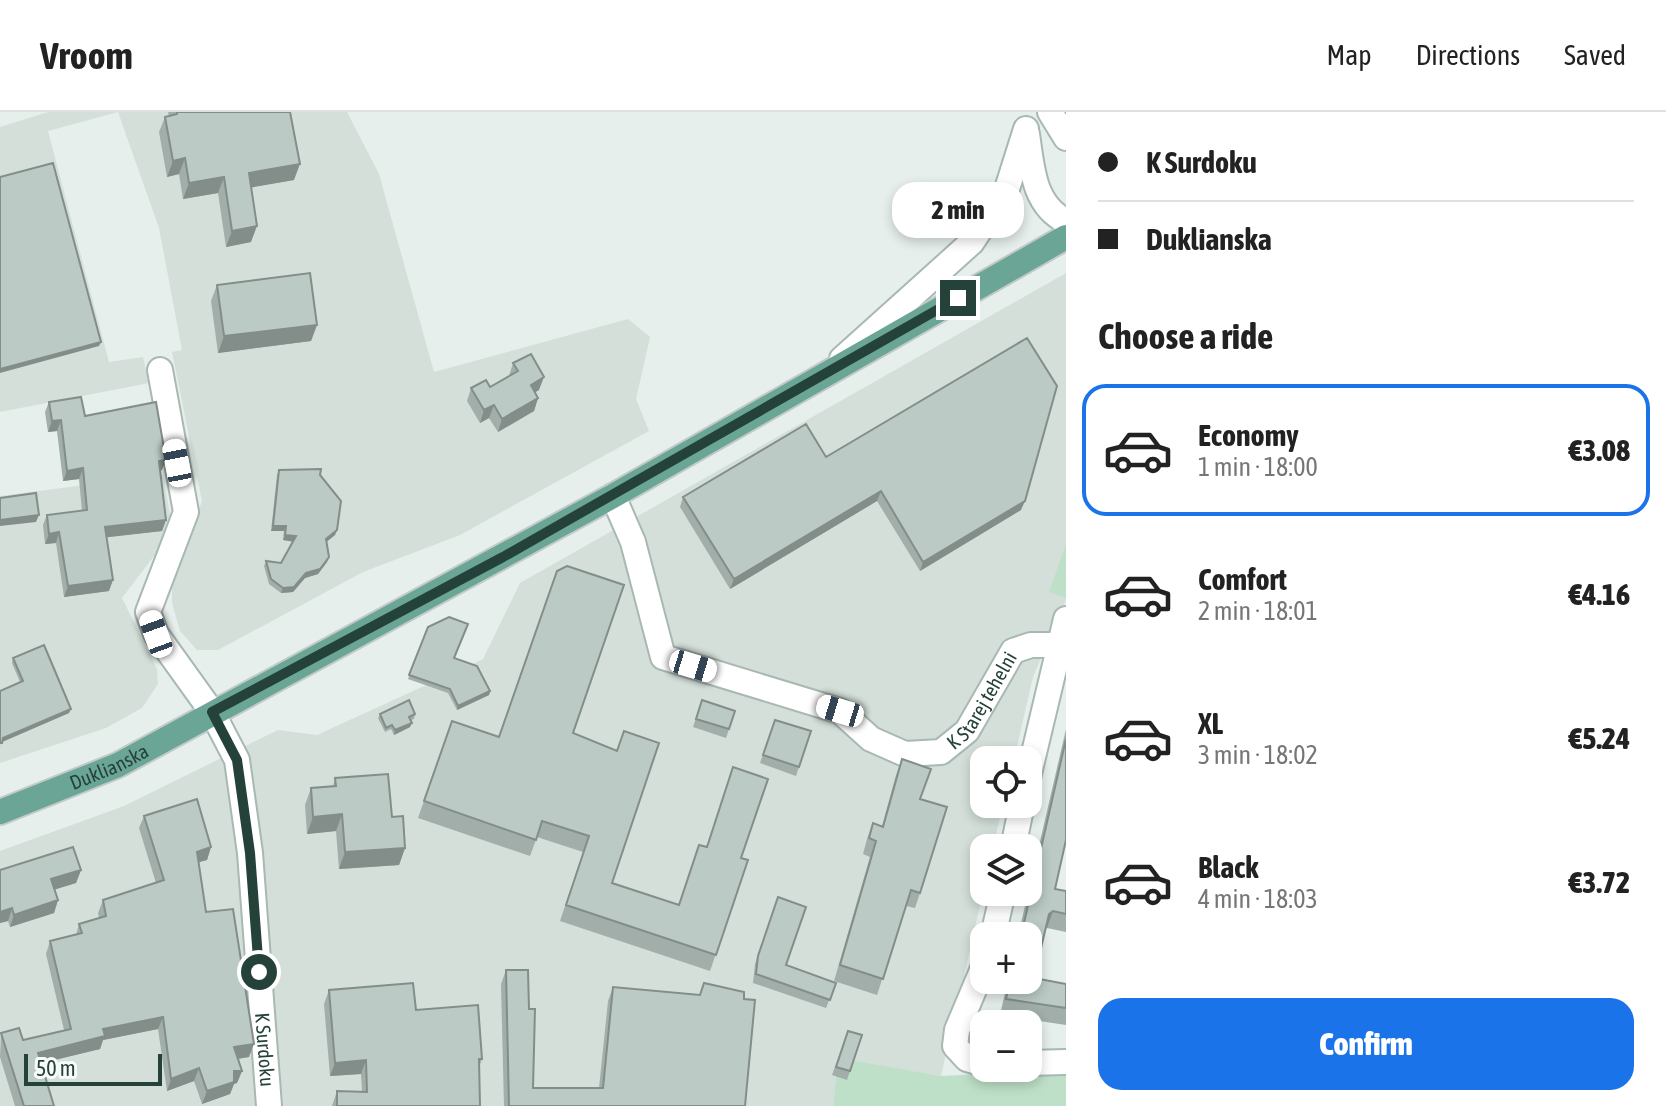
<!DOCTYPE html>
<meta charset="utf-8">
<style>
body{margin:0;font-family:"Asap Condensed",sans-serif;background:#f2f2f2;color:#222;height:100vh;display:flex;flex-direction:column;font-size:30px;white-space:nowrap}
*{box-sizing:border-box;margin:0}
p{font-size:26px;color:#767676}
.icon{flex:none;width:44px;height:44px;fill:none;stroke:currentColor;stroke-width:2;stroke-linecap:round;stroke-linejoin:round}
.map{position:relative;flex:1;overflow:hidden}
.drawer{display:flex;flex-direction:column;background:#fff;width:600px}
.drawer>*{flex:none}
.top-card{display:grid;align-content:center;height:176px;padding:0 32px;background:#fff}
.buttons{position:absolute;left:970px;top:634px;display:grid;gap:16px}
.buttons a{display:grid;place-items:center;width:72px;height:72px;border-radius:16px;background:#fff;box-shadow:0 4px 12px #0003;font-size:40px}
.scale{position:absolute;left:24px;bottom:20px;width:138px;box-sizing:border-box;padding-left:8px;border:4px solid #24423a;border-top:0;font-size:22px;line-height:28px;white-space:nowrap;color:#24423a;-webkit-text-stroke:6px #f7fbf9;paint-order:stroke}
.end{position:absolute;width:36px;height:36px;margin:-18px;border:10px solid #24423a;background:#fff;box-shadow:0 0 0 4px #fff}
.from{border-radius:50%}
.bubble{position:absolute;height:56px;border-radius:24px;background:#fff;box-shadow:0 4px 12px #0003;font-size:26px;font-weight:800;line-height:56px;text-align:center}
.car{position:absolute;width:24px;height:48px;margin:-24px -12px;border-radius:10px;box-shadow:0 0 6px 2px #0007;background:linear-gradient(#fff 24%,#345 0 40%,#fff 0 76%,#345 0 86%,#fff 0)}
.top-card b{display:flex;align-items:center;gap:28px;height:76px;font-size:30px}
.top-card b+b{border-top:2px solid #e0e0e0}
.top-card i{width:20px;height:20px;background:#222}
ul{padding:0;list-style:none}
li{display:flex;align-items:center;gap:24px;height:132px;margin:0 16px 12px;padding:0 16px;border:4px solid transparent;border-radius:24px}
li div{flex:1}
li b{display:block;font-size:30px}
li em{font-style:normal;font-weight:800}
li.selected{border-color:#1a73e8}
li>.icon{width:72px;height:72px;stroke-width:1.5}
h2{padding:0 32px;font-size:36px;line-height:96px}
.primary-button{display:flex;gap:16px;margin-top:auto;padding:16px 32px}
.primary-button a{flex:1;height:92px;border-radius:24px;background:#1a73e8;color:#fff;font-size:32px;font-weight:800;line-height:92px;text-align:center}
header{display:flex;align-items:center;gap:48px;box-sizing:border-box;height:112px;padding:0 40px;background:#fff;border-bottom:2px solid #e0e0e0}
header strong{font-size:38px}
nav{display:flex;gap:44px;margin-inline-start:auto;font-size:28px}
main{display:flex;flex:1;min-height:0}
.map>svg:first-child{display:block}
.built{fill:#d4dfda}
.green{fill:#bfe0c8}
.lines{fill:none;stroke-linecap:round;stroke-linejoin:round}
.minor-casing{stroke:#a8b8b2;stroke-width:28}
.major-casing{stroke:#c2cac8;stroke-width:28}
.minor{stroke:#fff;stroke-width:24}
.major{stroke:#6aa596;stroke-width:24}
.wall{fill:#a1aea9}
.shaded-wall{fill:#838d89}
.building{fill:#bbcac4;stroke:#838d89;stroke-width:2}
.route{stroke:#24423a;stroke-width:10}
.labels{text-anchor:middle;stroke-width:8;stroke-linejoin:round;paint-order:stroke}
.street-label{font-size:20px;fill:#24423a;stroke:#f7fbf9}
</style>
<header>
<strong>Vroom</strong>
<nav><a>Map</a><a>Directions</a><a>Saved</a></nav>
</header>
<main>
<div class="map">
<svg width="1066" height="994" viewBox="0 0 1066 994">
<rect width="100%" height="100%" fill="#e6efeb"/>
<path class="built" d="M48,0H118L48,19L109,250L143,245L149,271L0,300V15Z
M118,0H347L379,62L434,260L628,207L650,225L636,287L649,319L460,423L363,460L218,538H197L180,519L172,491V473L202,389L172,240L182,238L159,116Z
M1066,161V488L1033,565L1014,648H984V692H1003L993,736H984V776L941,964L838,947L833,994H0V739L124,694L278,618L317,623L483,547L520,471Z
M163,363L173,419L122,486L157,557L158,572L142,596L106,616L0,651V384Z"/>
<path class="green" d="M1066,432V486L1049,480Z
M838,946L941,964L1066,958V994H833Z"/>
<g class="lines">
<defs>
<g id="minor">
<path d="M1050,0L1066,26"/>
<path d="M1027,22C1032,55 1033,93 1066,109"/>
<path d="M842,247L972,130L1007,77L1026,17"/>
<path id="s1" d="M160,258L186,400L148,500L156,522L212,600L237,648L250,741L269,994"/>
<path id="s2" d="M613,384L633,430L663,545L840,599L871,627L905,642L941,640L967,619L1013,539L1031,533H1066"/>
<path d="M1028,666L1066,507"/>
<path d="M1013,736L1022,692"/>
<path d="M993,824L1003,780"/>
<path d="M984,854L957,918L955,934L967,947L984,952"/>
<path d="M1028,951L1066,950"/>
</g>
<g id="major">
<path id="s3" d="M0,700L118,653L613,384L1066,125"/>
</g>
</defs>
<use href="#minor" class="minor-casing"/>
<use href="#major" class="major-casing"/>
<use href="#minor" class="minor"/>
<use href="#major" class="major"/>
</g>
<path class="wall" d="M168,0H290L294,68L251,75V130L226,135L218,81L183,87L179,62L167,65L159,20L165,5L169,4Z
M217,173L317,213L311,229L218,241L211,189Z
M513,251L539,278L535,280L538,286L534,299L498,320L489,306L480,311L467,289L471,276L490,275L509,264Z
M49,290L85,304L162,358L160,359L166,408L162,419L106,425L109,479L64,485L56,431L45,432L43,413L47,403L82,399L79,367L63,369L57,319L48,320L45,300Z
M826,345L1021,398L920,459L877,389L730,477L680,395L683,385Z
M279,358L320,363L337,418L335,423L326,430L329,445L327,450L318,462L305,466L293,480L281,481L269,472L264,454L266,449L281,451L293,429L283,428L284,419H271L277,363Z
M428,515L454,546L490,579L489,583L457,598L448,581L408,567Z
M13,546L69,601L2,630L0,635L20,570L12,551Z
M702,588L735,599L726,626L693,615Z
M380,602H415L414,607L411,608L410,615L394,623L391,617L385,620L378,606Z
M775,608L811,619L796,664L760,651Z
M452,609L499,625L573,621L612,771L679,793L741,746L748,748L710,859L560,809L583,740L537,725L530,744L418,706Z
M1066,617V728L1055,777L1066,779V820L1047,816L1045,817L1034,866L1066,872V913L1000,903L1008,868H1028V824H1018Z
M902,647L920,687V781L915,796L906,794L877,883L834,869L870,745L863,742L867,727L873,711L882,714L896,663Z
M335,666L392,705L405,736L399,753L339,757L336,719L307,722L305,693L311,676L333,674Z
M144,704L211,735L207,748L199,750L206,800L249,945L238,947L242,959L237,971L234,972L230,982L202,992L194,969L167,979L158,917L103,928L100,937L41,951L54,994H15L0,945L1,921L23,928L64,918L46,842L50,829L76,823L79,812L99,806L98,801L103,788L156,771L139,716Z
M0,758H81L76,771L55,777L58,788L54,801L10,815L8,809L0,811Z
M778,785L786,853L836,871L826,896L753,871L755,852Z
M506,858L533,976H599L608,889L613,875L745,994H504L501,872Z
M329,878L416,898L482,947L479,955L480,994H332L337,979L362,980L361,962L330,964L324,892Z
M848,919L862,923L847,968L832,963Z"/>
<path class="shaded-wall" d="M185,46L179,62L167,65L173,49Z
M300,52L294,68L243,77L249,61Z
M224,65L218,81L183,87L189,71Z
M257,114L251,130L226,135L232,119Z
M317,213L311,229L218,241L224,224Z
M101,230L99,234L0,261V257Z
M544,265L539,278L526,286L531,273Z
M538,286L534,299L498,320L502,307Z
M494,293L489,306L480,311L484,298Z
M61,308L57,319L48,320L52,309Z
M166,348L162,358L155,359L159,349Z
M83,356L79,367L63,369L67,359Z
M881,379L877,389L730,477L734,467Z
M1025,389L1021,398L920,459L923,450Z
M39,403L36,410L0,414V408Z
M166,408L162,419L101,426L105,415Z
M273,414H286L284,419H271Z
M337,418L335,423L324,432L326,427Z
M59,420L56,431L45,432L49,422Z
M285,423L296,424L294,430L283,428Z
M329,445L327,450L318,462L305,466L293,480L281,481L283,476Z
M113,468L109,479L64,485L68,474Z
M490,579L489,583L457,598L458,594Z
M71,597L69,601L2,630L3,626Z
M412,611L410,615L394,623L395,618Z
M342,702L336,719L307,722L313,705Z
M211,735L207,748L192,752L197,740Z
M405,736L399,753L339,757L345,740Z
M81,758L76,771L47,780L51,767Z
M58,788L54,801L10,815L14,803Z
M12,796L8,809L0,811V800Z
M1053,799L1047,816L1043,818L1049,802Z
M163,905L158,917L103,928L100,937L34,953L38,941L103,917Z
M254,932L249,945L229,948L234,935Z
M366,948L361,962L330,964L335,951Z
M199,956L194,969L167,979L171,967Z
M234,959H242L237,971L234,972L230,982L202,992L207,979Z"/>
<path class="building" d="M177,0H290L300,52L249,61L257,114L232,119L224,65L189,71L185,46L173,49L165,5L177,2Z
M53,51L101,230L0,257V65Z
M310,161L317,213L224,224L217,173Z
M1027,226L1057,274L1025,389L923,450L881,379L734,467L683,385L806,312L826,345Z
M531,242L544,265L531,273L538,286L502,307L494,293L484,298L471,276L486,268L490,275L518,259L513,251Z
M81,285L85,304L156,290L166,348L159,349L166,408L105,415L113,468L68,474L59,420L49,422L47,403L87,398L83,356L67,359L61,308L52,309L49,290Z
M321,357L320,363L341,389L337,418L326,427L329,445L320,457L306,461L294,475L283,476L271,467L266,449L281,451L296,424L285,423L286,414H273L279,358Z
M36,381L39,403L0,408V386Z
M567,454L624,473L573,621L617,639L624,619L659,631L612,771L679,793L699,733L707,735L733,655L768,667L741,746L748,748L716,843L566,793L589,724L542,709L536,728L424,689L452,609L499,625L557,459Z
M449,505L468,512L454,546L477,554L490,579L458,594L450,577L409,563L428,515Z
M44,533L71,597L3,626L2,631H0V579L23,569L13,546Z
M409,588L415,602L409,605L412,611L395,618L392,613L386,616L380,602Z
M702,588L735,599L729,617L696,607Z
M775,608L811,619L799,655L763,643Z
M1066,627V728L1055,777L1066,779V802L1053,799L1049,802L1034,866L1066,872V896L1006,887L1010,868H1028V824H1021Z
M902,647L931,657L920,687L947,695L920,781L911,778L883,867L840,853L876,729L869,726L873,711L883,715Z
M388,662L392,705L403,704L405,736L345,740L342,702L313,705L311,676L336,674L335,666Z
M197,687L211,735L197,740L206,800L233,797L254,932L234,935L242,959H234V970L207,979L199,956L171,967L163,905L103,917L105,924L38,941L54,994H24L1,921L19,916L23,928L71,917L50,829L82,821L79,812L106,804L103,788L164,768L144,704Z
M73,735L81,758L51,767L58,788L14,803L12,796L0,800V758Z
M778,785L806,795L786,853L836,871L830,888L756,862L758,844Z
M506,858H528L529,897H535L533,976H603L613,875L700,883L704,871L744,880V887L755,888L745,994H509Z
M413,871L416,898L478,893L482,947H479L480,994H337V979L367,980L366,948L335,951L329,878Z
M848,919L862,923L850,959L836,955Z"/>
<g class="lines">
<path class="route" d="M259,860L250,741L237,648L212,600L503,445L958,186"/>
</g>
<g class="labels">
<g class="street-label">
<text dy="7" stroke="none"><textPath href="#s2" startOffset="536">K Starej tehelni</textPath></text>
<text dy="7" stroke="none"><textPath href="#s3" startOffset="118">Duklianska</textPath></text>
<text dy="7" stroke="none"><textPath href="#s1" startOffset="716">K Surdoku</textPath></text>
</g>
</g>
</svg>
<div class="buttons">
<a><svg class="icon" aria-label="locate" viewBox="0 0 24 24"><circle cx="12" cy="12" r="6"/><path d="M12 2v4M12 18v4M2 12h4M18 12h4"/></svg></a>
<a><svg class="icon" aria-label="layers" viewBox="0 0 24 24"><path d="M12 4l9 5-9 5-9-5zM3 14l9 5 9-5"/></svg></a>
<a>+</a>
<a>−</a>
</div>
<div class="scale">50 m</div>
<i class="end from" style="left:259px;top:860px"></i>
<i class="end" style="left:958px;top:186px"></i>
<div class="bubble" style="left:892px;top:70px;width:132px">2 min</div>
<i class="car" style="left:177px;top:351px;rotate:349deg"></i>
<i class="car" style="left:156px;top:522px;rotate:340deg"></i>
<i class="car" style="left:693px;top:554px;rotate:107deg"></i>
<i class="car" style="left:840px;top:599px;rotate:287deg"></i>
</div>
<section class="drawer">
<div class="top-card">
<b><i class="from"></i>K Surdoku</b>
<b><i></i>Duklianska</b>
</div>
<h2>Choose a ride</h2>
<ul>
<li class="selected"><svg class="icon" aria-label="car" viewBox="0 0 24 24"><path d="M5 17H2v-5l4-1 3-4h7l3 4 3 1v5h-3M9 17h6M6 11h13"/><circle cx="7" cy="17" r="2"/><circle cx="17" cy="17" r="2"/></svg><div><b>Economy</b><p>1 min · 18:00</p></div><em>€3.08</em></li>
<li><svg class="icon" aria-label="car" viewBox="0 0 24 24"><path d="M5 17H2v-5l4-1 3-4h7l3 4 3 1v5h-3M9 17h6M6 11h13"/><circle cx="7" cy="17" r="2"/><circle cx="17" cy="17" r="2"/></svg><div><b>Comfort</b><p>2 min · 18:01</p></div><em>€4.16</em></li>
<li><svg class="icon" aria-label="car" viewBox="0 0 24 24"><path d="M5 17H2v-5l4-1 3-4h7l3 4 3 1v5h-3M9 17h6M6 11h13"/><circle cx="7" cy="17" r="2"/><circle cx="17" cy="17" r="2"/></svg><div><b>XL</b><p>3 min · 18:02</p></div><em>€5.24</em></li>
<li><svg class="icon" aria-label="car" viewBox="0 0 24 24"><path d="M5 17H2v-5l4-1 3-4h7l3 4 3 1v5h-3M9 17h6M6 11h13"/><circle cx="7" cy="17" r="2"/><circle cx="17" cy="17" r="2"/></svg><div><b>Black</b><p>4 min · 18:03</p></div><em>€3.72</em></li>
</ul>
<div class="primary-button"><a>Confirm</a></div>
</section>
</main>
